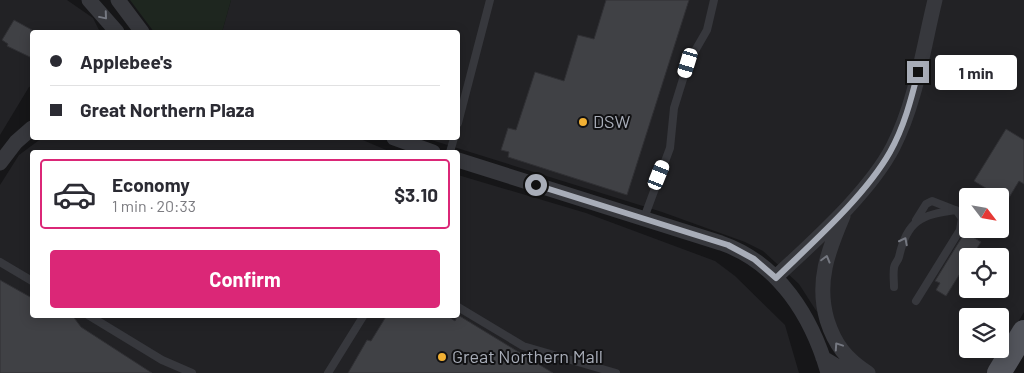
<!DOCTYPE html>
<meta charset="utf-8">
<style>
body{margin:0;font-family:Barlow,sans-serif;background:#f2f2f3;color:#2b2b33;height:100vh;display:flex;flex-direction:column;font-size:19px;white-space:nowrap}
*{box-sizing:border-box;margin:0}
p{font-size:16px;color:#7c7c81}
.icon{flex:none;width:28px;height:28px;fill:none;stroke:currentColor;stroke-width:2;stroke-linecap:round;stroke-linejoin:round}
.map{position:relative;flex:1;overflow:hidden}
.details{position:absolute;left:30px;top:150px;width:430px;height:168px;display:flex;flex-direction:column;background:#fff;border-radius:5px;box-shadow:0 2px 12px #0003}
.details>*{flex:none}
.guide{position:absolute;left:30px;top:30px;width:430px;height:110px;border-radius:5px;box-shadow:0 2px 12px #0003;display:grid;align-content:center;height:110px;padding:0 20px;background:#fff}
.needle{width:32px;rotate:121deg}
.buttons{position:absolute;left:959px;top:188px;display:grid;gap:10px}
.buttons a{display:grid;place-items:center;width:50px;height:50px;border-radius:5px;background:#fff;box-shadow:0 2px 12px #0003;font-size:25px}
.end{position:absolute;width:22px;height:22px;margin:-11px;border:6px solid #a8adb8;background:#111;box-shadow:0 0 0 2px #111}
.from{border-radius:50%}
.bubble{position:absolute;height:35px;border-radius:5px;background:#fff;box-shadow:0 2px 12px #0003;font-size:16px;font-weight:700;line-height:35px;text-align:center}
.car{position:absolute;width:15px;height:30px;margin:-15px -8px;border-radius:6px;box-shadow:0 0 4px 1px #0007;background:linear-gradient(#fff 24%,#345 0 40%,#fff 0 76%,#345 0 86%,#fff 0)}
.guide b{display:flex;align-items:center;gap:18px;height:48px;font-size:19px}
.guide b+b{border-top:1px solid #e1e1e2}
.guide i{width:12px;height:12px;background:#2b2b33}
ul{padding:9px 0 0;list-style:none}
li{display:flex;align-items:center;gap:15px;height:70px;margin:0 10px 8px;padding:0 10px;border:2px solid transparent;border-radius:5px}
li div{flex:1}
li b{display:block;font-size:19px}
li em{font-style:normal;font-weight:700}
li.selected{border-color:#db2777}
li>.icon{width:45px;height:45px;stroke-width:1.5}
.cta{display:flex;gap:10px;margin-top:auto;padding:10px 20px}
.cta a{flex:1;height:58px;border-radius:5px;background:#db2777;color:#fff;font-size:20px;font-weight:700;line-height:58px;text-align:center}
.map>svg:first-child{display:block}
.built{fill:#222225;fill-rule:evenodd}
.green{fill:#1e261f}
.building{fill:#404145;stroke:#303034}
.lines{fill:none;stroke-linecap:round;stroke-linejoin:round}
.lane{stroke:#37383d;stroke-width:8}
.street{stroke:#37383d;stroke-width:15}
.primary{stroke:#53555c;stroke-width:24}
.oneway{stroke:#757881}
.route{stroke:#a8adb8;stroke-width:6}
.poi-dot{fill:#f2b134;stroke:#111113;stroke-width:2}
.labels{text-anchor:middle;stroke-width:4;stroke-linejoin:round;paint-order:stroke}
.poi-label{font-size:18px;fill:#a8adb8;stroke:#111113;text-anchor:start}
</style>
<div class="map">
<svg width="1024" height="373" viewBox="0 0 1024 373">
<rect width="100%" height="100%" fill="#161618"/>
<path class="built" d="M0,0H67L93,18L100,32H32V86L29,87L0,135Z
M231,0H1024V312L988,373H875L859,363L815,309L799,284L763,251L745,242L662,212L425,138H458V32H222ZM968,196H1000V229H968ZM968,256H1000V289H968ZM968,316H1000V349H968Z
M42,138H358L391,152H32V315H458V175L586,213L715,261L735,276L785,325L799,373H0V185L19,155Z"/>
<path class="green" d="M130,0H231L222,32H154Z"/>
<path class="building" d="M606,0H689L627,195L508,157L509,152L501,150L508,128L516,130L535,72L564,81L578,35L594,39Z
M14,20L32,30V58L7,46L8,44L2,40Z
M1006,129L1024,140V184L1019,181L1007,201L974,181Z
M965,232L981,242L972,256H968V276L961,272L946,296L936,290L940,283L935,281Z
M0,280L32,298V315H72L81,327L152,373H0Z
M387,315H446L455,321L458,315L553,373H348L367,340L371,341Z"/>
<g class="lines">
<path class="lane" d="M458,123L490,0
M450,152L454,138
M644,218L670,148L674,108L688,63L707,30L714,0
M916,220L926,204L932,201L955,210
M0,262L32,281
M894,287C894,281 893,274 894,268C894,264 898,261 899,257C907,220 921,215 956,210L962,218L960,230L916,301
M458,307L523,346L616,373
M88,315L162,360L192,373
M328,373L364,315"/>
<path class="street" d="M89,0L117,32
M118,0L142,32
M394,138L433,152
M458,160L721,243C779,263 812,317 828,373
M0,163L16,142L32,128
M843,216C828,251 816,282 827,320C835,345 846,359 868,373
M776,277C814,241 869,193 893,147C916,102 923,49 935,0
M823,358L848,373"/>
<path class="primary" d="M999,373L1024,332"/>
</g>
<defs><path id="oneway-chevron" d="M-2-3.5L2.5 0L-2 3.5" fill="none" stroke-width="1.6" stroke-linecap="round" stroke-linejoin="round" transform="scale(1.25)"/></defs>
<g class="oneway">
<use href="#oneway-chevron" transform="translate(104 16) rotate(50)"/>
<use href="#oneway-chevron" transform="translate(904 241) rotate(-63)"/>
<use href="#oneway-chevron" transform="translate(826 259) rotate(-75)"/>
<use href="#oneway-chevron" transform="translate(838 346) rotate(-124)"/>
</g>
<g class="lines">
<path class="route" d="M536,185L728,245L754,259L776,278C813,242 865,196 890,152C904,127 911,100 918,72"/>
</g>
<g class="poi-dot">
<circle cx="583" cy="122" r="5"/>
<circle cx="442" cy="357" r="5"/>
</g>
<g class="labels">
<g class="poi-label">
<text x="593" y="128">DSW</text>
<text x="452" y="363">Great Northern Mall</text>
</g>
</g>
</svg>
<div class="buttons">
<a><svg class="needle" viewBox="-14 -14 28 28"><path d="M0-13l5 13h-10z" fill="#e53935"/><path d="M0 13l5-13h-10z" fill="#7c7c81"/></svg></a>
<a><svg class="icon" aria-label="locate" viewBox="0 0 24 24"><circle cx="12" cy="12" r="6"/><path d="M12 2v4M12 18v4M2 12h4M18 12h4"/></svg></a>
<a><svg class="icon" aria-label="layers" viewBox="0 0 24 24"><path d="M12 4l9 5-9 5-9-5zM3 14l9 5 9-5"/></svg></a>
</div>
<i class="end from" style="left:536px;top:185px"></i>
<i class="end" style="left:918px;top:72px"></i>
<div class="bubble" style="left:935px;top:55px;width:82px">1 min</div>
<i class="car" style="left:688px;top:63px;rotate:197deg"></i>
<i class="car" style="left:659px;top:175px;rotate:22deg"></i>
<div class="guide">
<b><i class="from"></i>Applebee's</b>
<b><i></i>Great Northern Plaza</b>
</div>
<section class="details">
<ul>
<li class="selected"><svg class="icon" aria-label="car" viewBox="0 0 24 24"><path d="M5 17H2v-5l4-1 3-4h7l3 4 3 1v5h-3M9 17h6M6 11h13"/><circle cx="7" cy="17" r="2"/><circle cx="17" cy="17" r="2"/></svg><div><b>Economy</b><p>1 min · 20:33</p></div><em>$3.10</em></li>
</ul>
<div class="cta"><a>Confirm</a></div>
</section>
</div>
